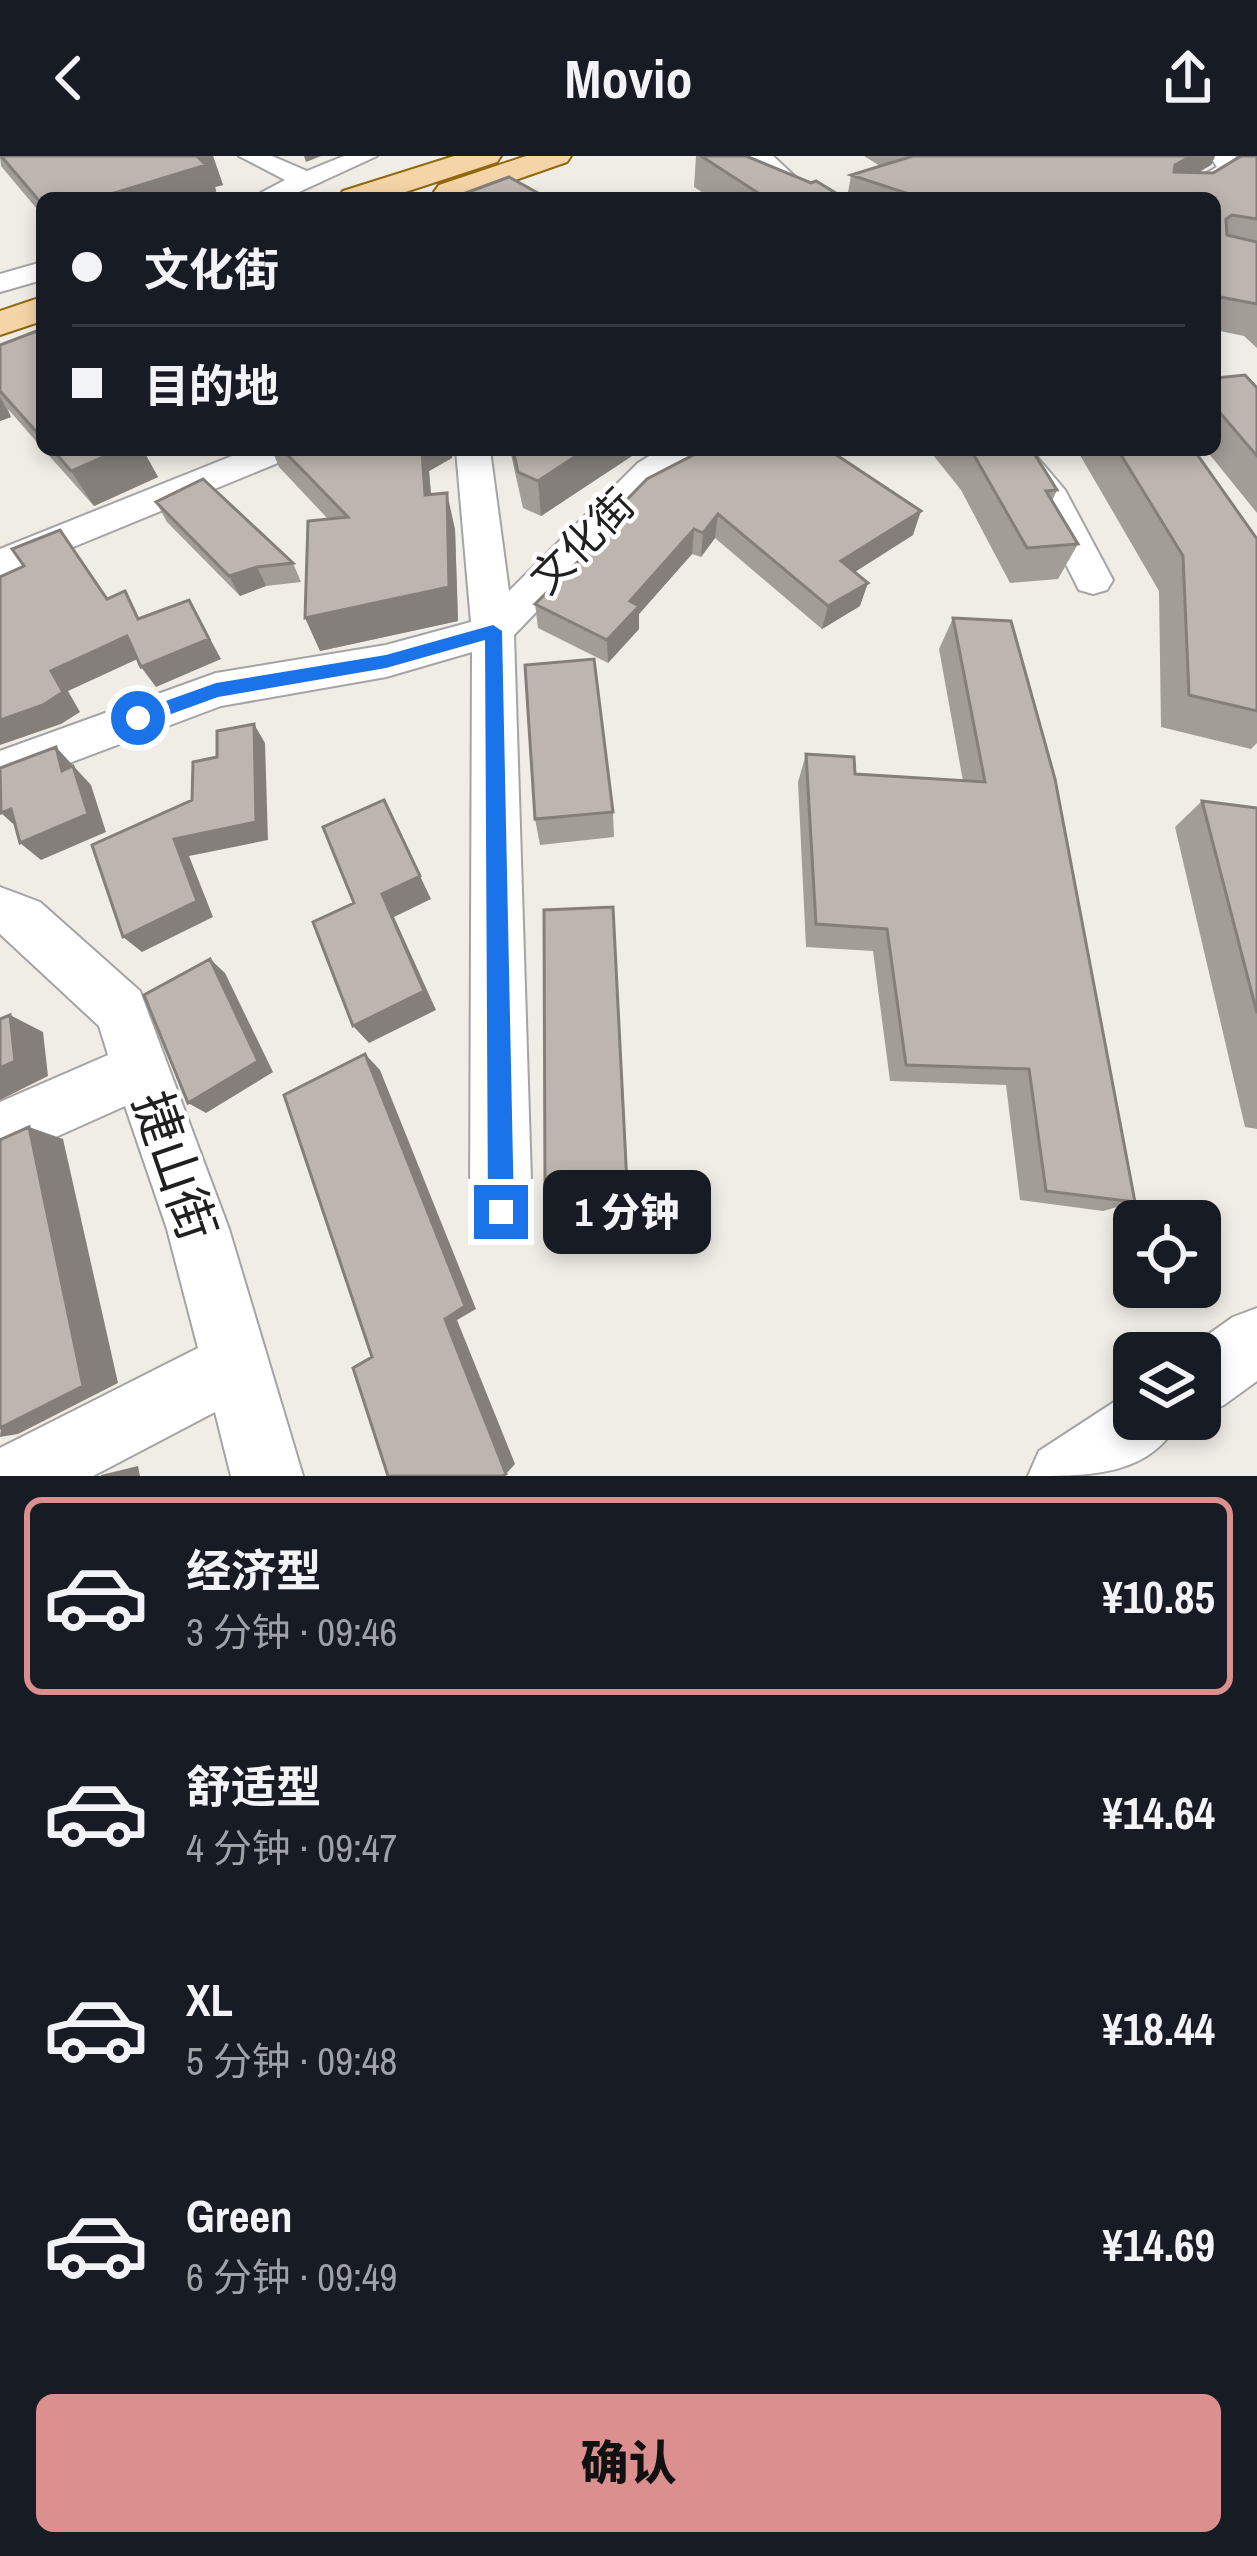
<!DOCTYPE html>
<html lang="zh">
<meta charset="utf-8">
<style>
body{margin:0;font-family:"Archivo Narrow","Noto Sans SC",sans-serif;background:#20242c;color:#f1f3f6;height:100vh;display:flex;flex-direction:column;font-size:45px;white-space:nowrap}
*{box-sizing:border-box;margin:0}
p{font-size:39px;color:#9ea1a6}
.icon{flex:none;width:66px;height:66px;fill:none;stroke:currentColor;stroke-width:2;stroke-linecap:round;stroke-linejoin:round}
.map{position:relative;height:1320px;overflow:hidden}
.drawer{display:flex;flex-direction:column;background:#171b24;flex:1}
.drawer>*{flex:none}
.guide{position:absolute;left:36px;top:36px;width:1185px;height:264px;border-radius:18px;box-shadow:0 6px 18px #0003;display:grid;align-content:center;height:264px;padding:0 36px;background:#171b24}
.fabs{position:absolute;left:1113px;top:1044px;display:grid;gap:24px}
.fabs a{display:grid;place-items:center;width:108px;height:108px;border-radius:18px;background:#171b24;box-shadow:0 6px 18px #0003;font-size:60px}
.end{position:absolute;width:54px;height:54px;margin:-27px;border:15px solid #1a73e8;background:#fff;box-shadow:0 0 0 6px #fff}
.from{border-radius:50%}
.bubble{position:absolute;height:84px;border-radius:18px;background:#171b24;box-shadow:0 6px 18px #0003;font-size:39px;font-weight:800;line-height:84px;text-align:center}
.guide b{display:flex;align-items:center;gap:42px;height:114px;font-size:45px}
.guide b+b{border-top:3px solid #363941}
.guide i{width:30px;height:30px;background:#f1f3f6}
ul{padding:21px 0 0;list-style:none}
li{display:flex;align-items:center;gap:36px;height:198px;margin:0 24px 18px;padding:0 12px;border:6px solid transparent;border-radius:18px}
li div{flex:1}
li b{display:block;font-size:45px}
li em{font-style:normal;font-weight:800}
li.active{border-color:#db8f8e}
li>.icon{width:108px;height:108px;stroke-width:1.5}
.action{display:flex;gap:24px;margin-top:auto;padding:24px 36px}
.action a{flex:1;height:138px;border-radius:18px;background:#db8f8e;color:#111;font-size:48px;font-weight:800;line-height:138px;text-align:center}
header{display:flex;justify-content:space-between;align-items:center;height:156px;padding:0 36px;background:#171b24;font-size:54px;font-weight:800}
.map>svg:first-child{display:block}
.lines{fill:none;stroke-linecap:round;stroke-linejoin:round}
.minor-casing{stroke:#a4a4a4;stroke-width:4}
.major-casing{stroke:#90680c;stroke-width:4}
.minor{fill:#fff;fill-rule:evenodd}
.major{fill:#f5d5a7;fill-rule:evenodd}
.wall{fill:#a39d97}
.shaded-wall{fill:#847f7b}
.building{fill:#bdb6b0;stroke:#847f7b;stroke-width:3}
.route{fill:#1a73e8}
.labels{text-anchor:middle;stroke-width:9;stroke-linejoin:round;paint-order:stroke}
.street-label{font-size:42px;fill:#202020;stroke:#fff}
.near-street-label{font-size:51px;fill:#202020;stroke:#fff}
</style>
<header><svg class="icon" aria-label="back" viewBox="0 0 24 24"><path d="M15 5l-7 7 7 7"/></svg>Movio<svg class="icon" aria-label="share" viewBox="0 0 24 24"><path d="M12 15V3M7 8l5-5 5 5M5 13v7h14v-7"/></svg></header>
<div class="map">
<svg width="1257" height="1320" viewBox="0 0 1257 1320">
<rect width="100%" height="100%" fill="#f0ede7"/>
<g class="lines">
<defs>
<path id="minor" d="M239,0H272L307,15L344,0H377L286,42H251L285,24Z
M746,0H773L818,42H790Z
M1210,0H1235L1244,13L1196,42H1164L1217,11Z
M42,106V124L0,136V118Z
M247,294H295L290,302L0,421V393Z
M456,294H490L509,435L638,307L659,294H700L664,323L514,479L532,1056L523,1078L501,1087L479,1078L470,1056L472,496L386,521L221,550L0,633V595L216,517L386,489L471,466Z
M995,294H1031L1065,334L1113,424L1107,434L1093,438L1079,434L1031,339Z
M0,731L40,746L140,835L229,1073L303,1320H231L215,1256L93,1320H0V1292L198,1192L167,1073L125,950L0,1006V946L108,899L99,870L0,778Z
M1257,1152V1225L1224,1249L1200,1259V1197H1182L1233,1161Z
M1134,1233V1263H1180C1151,1320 1091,1320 1028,1320L1039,1295Z"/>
<path id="major" d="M454,0H501L497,6L387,42H338L343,35Z
M526,0H571L567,6L464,42H438L434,36L439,29Z
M42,141V165L0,179V155Z"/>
</defs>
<use href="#minor" class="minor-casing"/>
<use href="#major" class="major-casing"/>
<use href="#minor" class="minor"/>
<use href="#major" class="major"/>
</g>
<path class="wall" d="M0,0H213L223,29L215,31L217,39L207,42H42V59L1,10Z
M696,0H746L844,42H711L694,31Z
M864,0H1215L1211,9L1199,16L1213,17L1257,0V192L1244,180L1215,174V42H847L851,19L880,10Z
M42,173V292L8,253L11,261L0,265V189Z
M1215,222L1257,232V357L1206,294H1215Z
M44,294H143L158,321L94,350Z
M272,294H453L452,302L429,315L431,339L455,373L458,465L320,495L328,363L279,311Z
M510,294H641L541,360L523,352Z
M929,294H1032L1057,334L1052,345L1078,388L1058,423L1010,427L961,334Z
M1077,294H1194L1257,383V587L1251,593L1161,571L1159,435Z
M647,323L913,379L855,416L860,450L822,473L715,382L701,401L692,398L639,458V473L608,507L538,472L535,448L606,377V365Z
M156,346L293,407L301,426L266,430L240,440L167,366Z
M953,462L1135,1046L1103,1055L1020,1044L1006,929L890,925L873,795L806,791L798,626L806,598L855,618L963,625L939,493Z
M1202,645L1257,652V973L1245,971L1175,671Z
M613,656L614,681L540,689L535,663Z
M613,751L627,1038L550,1042L545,1033Z"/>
<path class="shaded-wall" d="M208,0H213L223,29L215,31L217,39L207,42H98Z
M304,0H321L306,6Z
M1191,0H1215L1211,9L1162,38L1175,9Z
M0,241L11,261L0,265Z
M119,294H143L158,321L94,350L71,315Z
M422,294H453L452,302L429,315L434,375L425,339Z
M585,294H641L541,360L538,325Z
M447,337L455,373L458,465L320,495L305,462Z
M921,355L913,379L834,429L841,405Z
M718,358L715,382L701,401L703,377Z
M694,373L692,398L639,458V473L608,507L607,484L630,445Z
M257,411L266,430L240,440L229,420Z
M868,427L860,450L822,473L828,450Z
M189,444L221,503L156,531L141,511Z
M127,480L142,501L68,535L80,556L61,568L0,589V564L51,515Z
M254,568L265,587L268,684L189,700L213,761L142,796L123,781L174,683Z
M56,591L91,629L106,676L41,704L20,687L62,615Z
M11,653L21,675L1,657Z
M420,720L431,743L394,761L436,854L369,887L353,870L382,738Z
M210,803L225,817L273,916L206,957L188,947Z
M10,859L43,876L48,920L0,944V912Z
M365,898L380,914L476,1153L457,1164L515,1308L506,1318L445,1163Z
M29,971L63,983L118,1227L18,1278L0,1281Z
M138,1310L140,1320H101V1319Z"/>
<path class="building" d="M1,0H208L199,2L206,9L98,42H42V48Z
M701,0H746L811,27L816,25L844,42H766Z
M913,0H1191L1175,9L1174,16L1213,17L1241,0H1257V63L1232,59L1226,63L1227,79L1257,86V148L1215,140V42H921L851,19Z
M509,21L547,42H452Z
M42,173V282L0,235V189Z
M1245,219L1257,232V300L1215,251V222Z
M53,294H119L71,315Z
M283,294H422L425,339L447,337L449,431L305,462L308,365L348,361Z
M513,294H585L538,325L518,316Z
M703,294H829L921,355L841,405L868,427L828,450L718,358L703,377L694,373L630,445L639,450L607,484L535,448L615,369L606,365L647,323Z
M971,294H1032L1057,334L1046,335L1078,388L1027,392Z
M1118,294H1194L1257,383V555L1189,539L1183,400Z
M203,323L293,407L257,411L229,420L156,346Z
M60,374L107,443L125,435L138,463L189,444L209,483L141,511L127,480L51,515L63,536L43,549L0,564V421L24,410L12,393Z
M953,462L1011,465L1055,623L1135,1046L1046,1035L1029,913L906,909L887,773L816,768L806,598L854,601L855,618L985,626Z
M594,503L613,656L535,663L525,509Z
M254,568L256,666L174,683L197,745L123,781L92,689L192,644L193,606L217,601V575Z
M56,591L62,615L73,610L88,658L20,687L11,653L1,657L0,612Z
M384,644L420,720L382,738L424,835L353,870L313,766L354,747L323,671Z
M1202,645L1257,652V857Z
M613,751L627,1028L545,1033L544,754Z
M210,803L258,905L188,947L144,839Z
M10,859L15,905L0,912V863Z
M365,898L465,1150L445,1163L506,1318L502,1320H388L353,1212L372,1201L284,939Z
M29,971L83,1230L0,1272V984Z"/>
<path class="route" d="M493,469L502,475L514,1056L510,1065L501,1069L492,1065L488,1056L485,484L386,512L218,541L138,570L129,562L132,557L216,527L386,499Z"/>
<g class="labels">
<g class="street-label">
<text transform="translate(582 385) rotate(-45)" y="15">文化街</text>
</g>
<g class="near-street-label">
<text transform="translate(175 1010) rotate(71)" y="18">捷山街</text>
</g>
</g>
</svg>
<div class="fabs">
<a><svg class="icon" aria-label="locate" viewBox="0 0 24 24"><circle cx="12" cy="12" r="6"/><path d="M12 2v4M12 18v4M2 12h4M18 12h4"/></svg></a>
<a><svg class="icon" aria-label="layers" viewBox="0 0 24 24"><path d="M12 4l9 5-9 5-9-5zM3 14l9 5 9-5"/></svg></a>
</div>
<i class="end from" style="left:138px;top:562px"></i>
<i class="end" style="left:501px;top:1056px"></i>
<div class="bubble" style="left:543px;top:1014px;width:168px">1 分钟</div>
<div class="guide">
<b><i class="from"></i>文化街</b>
<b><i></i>目的地</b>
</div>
</div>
<section class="drawer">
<ul>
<li class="active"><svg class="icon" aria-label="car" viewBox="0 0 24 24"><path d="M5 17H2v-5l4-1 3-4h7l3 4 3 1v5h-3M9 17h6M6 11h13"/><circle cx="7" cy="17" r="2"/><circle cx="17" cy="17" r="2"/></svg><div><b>经济型</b><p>3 分钟 · 09:46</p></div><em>¥10.85</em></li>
<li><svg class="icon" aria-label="car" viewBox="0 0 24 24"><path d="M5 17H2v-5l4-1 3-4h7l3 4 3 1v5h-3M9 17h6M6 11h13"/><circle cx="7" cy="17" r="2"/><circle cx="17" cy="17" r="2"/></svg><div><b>舒适型</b><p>4 分钟 · 09:47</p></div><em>¥14.64</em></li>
<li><svg class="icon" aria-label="car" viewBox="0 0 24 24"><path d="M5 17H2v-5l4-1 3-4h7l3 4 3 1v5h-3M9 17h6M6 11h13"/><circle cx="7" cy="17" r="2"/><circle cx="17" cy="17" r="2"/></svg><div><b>XL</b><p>5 分钟 · 09:48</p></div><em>¥18.44</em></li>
<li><svg class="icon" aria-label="car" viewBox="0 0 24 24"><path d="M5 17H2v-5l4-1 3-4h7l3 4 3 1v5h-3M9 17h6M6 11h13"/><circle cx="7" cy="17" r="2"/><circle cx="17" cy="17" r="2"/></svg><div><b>Green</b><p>6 分钟 · 09:49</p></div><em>¥14.69</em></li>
</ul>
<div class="action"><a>确认</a></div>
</section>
